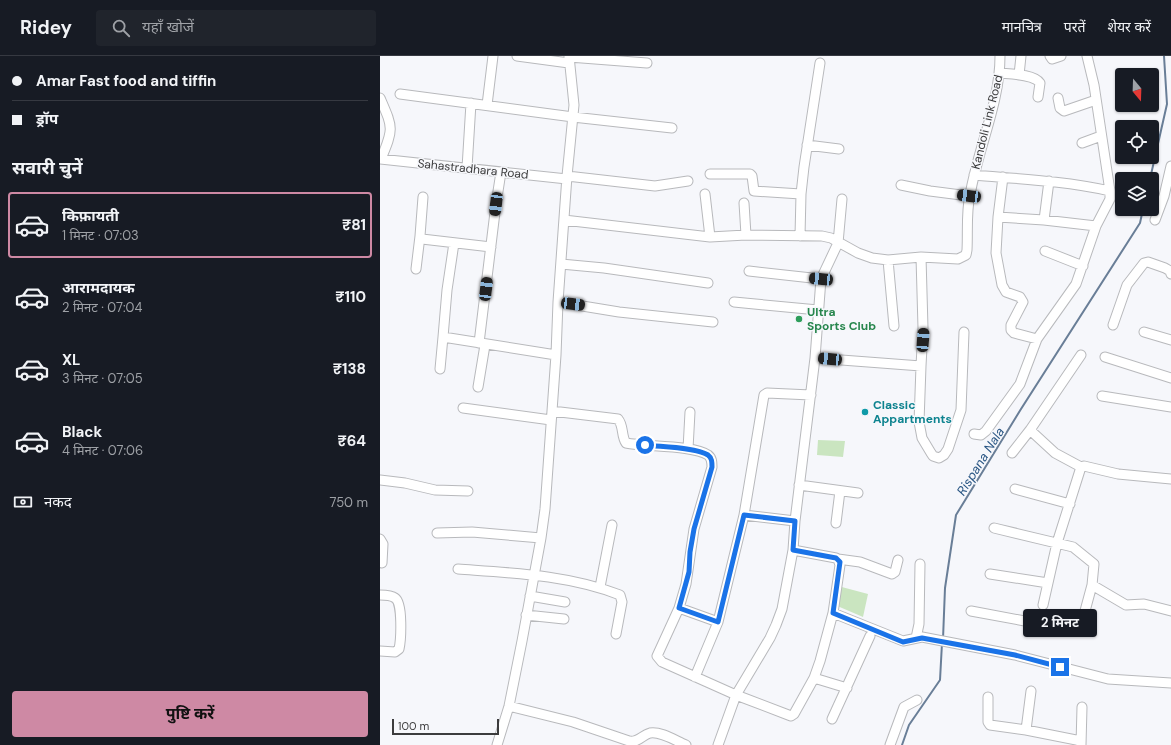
<!DOCTYPE html>
<html lang="hi">
<meta charset="utf-8">
<style>
body{margin:0;font-family:"DM Sans","Noto Sans Devanagari",sans-serif;background:#20242c;color:#f1f3f6;height:100vh;display:flex;flex-direction:column;font-size:15px;white-space:nowrap}
*{box-sizing:border-box;margin:0}
p{font-size:13px;color:#9ea1a6}
.icon{flex:none;width:22px;height:22px;fill:none;stroke:currentColor;stroke-width:2;stroke-linecap:round;stroke-linejoin:round}
.map{position:relative;flex:1;overflow:hidden}
.details{display:flex;flex-direction:column;background:#171b24;width:380px}
.details>*{flex:none}
.hud{display:grid;align-content:center;height:88px;padding:0 12px;background:#171b24}
.needle{width:26px;rotate:161deg}
.tools{position:absolute;left:735px;top:12px;display:grid;gap:8px}
.tools a{display:grid;place-items:center;width:44px;height:44px;border-radius:4px;background:#171b24;box-shadow:0 1px 3px #0004;font-size:20px}
.scale{position:absolute;left:12px;bottom:10px;width:107px;box-sizing:border-box;padding-left:4px;border:2px solid #3c3c3d;border-top:0;font-size:11px;line-height:14px;white-space:nowrap;color:#3c3c3d;-webkit-text-stroke:3px #f6f7fb;paint-order:stroke}
.end{position:absolute;width:18px;height:18px;margin:-9px;border:5px solid #1a73e8;background:#fff;box-shadow:0 0 0 2px #fff}
.from{border-radius:50%}
.bubble{position:absolute;height:28px;border-radius:4px;background:#171b24;box-shadow:0 1px 3px #0004;font-size:13px;font-weight:700;line-height:28px;text-align:center}
.car{position:absolute;width:12px;height:24px;margin:-12px -6px;border-radius:5px;box-shadow:0 0 3px 1px #0007;background:linear-gradient(#222 24%,#8ab4d8 0 40%,#222 0 76%,#8ab4d8 0 86%,#222 0)}
.hud b{display:flex;align-items:center;gap:14px;height:38px;font-size:15px}
.hud b+b{border-top:1px solid #363941}
.hud i{width:10px;height:10px;background:#f1f3f6}
ul{padding:0;list-style:none}
li{display:flex;align-items:center;gap:12px;height:66px;margin:0 8px 6px;padding:0 4px;border:2px solid transparent;border-radius:4px}
li div{flex:1}
li b{display:block;font-size:15px}
li em{font-style:normal;font-weight:700}
li.current{border-color:#ce89a4}
li>.icon{width:36px;height:36px;stroke-width:1.5}
h2{padding:0 12px;font-size:18px;line-height:48px}
.pay{display:flex;align-items:center;gap:10px;height:44px;padding:0 12px;font-size:15px}
.pay p{margin-inline-start:auto}
.action{display:flex;gap:8px;margin-top:auto;padding:8px 12px}
.action a{flex:1;height:46px;border-radius:4px;background:#ce89a4;color:#111;font-size:16px;font-weight:700;line-height:46px;text-align:center}
header{display:flex;align-items:center;gap:24px;box-sizing:border-box;height:56px;padding:0 20px;background:#171b24;border-bottom:1px solid #363941}
header strong{font-size:19px}
nav{display:flex;gap:22px;margin-inline-start:auto;font-size:14px}
.search{width:280px;height:36px;background:#20242c;display:flex;align-items:center;gap:10px;box-sizing:border-box;padding:0 14px;border-radius:4px;color:#9ea1a6;font-size:15px}
main{display:flex;flex:1;min-height:0}
.map>svg:first-child{display:block}
.green{fill:#cae5c0}
.lines{fill:none;stroke-linecap:round;stroke-linejoin:round}
.stream{stroke:#697e97;stroke-width:2}
.minor-casing{stroke:#b8b9bc;stroke-width:11}
.minor{stroke:#fff;stroke-width:9}
.route{stroke:#1a73e8;stroke-width:5}
.leisure-dot{fill:#2e9e5b;stroke:#f6f7fb;stroke-width:1.5}
.culture-dot{fill:#0f9aa8;stroke:#f6f7fb;stroke-width:1.5}
.labels{text-anchor:middle;stroke-width:3;stroke-linejoin:round;paint-order:stroke}
.street-label{font-size:12px;fill:#3c3c3d;stroke:#f6f7fb}
.leisure-label{font-size:12px;font-weight:bold;fill:#27864d;stroke:#f6f7fb;text-anchor:start}
.culture-label{font-size:12px;font-weight:bold;fill:#0d838f;stroke:#f6f7fb;text-anchor:start}
.water-label{font-size:13px;font-style:italic;fill:#285583;stroke:#f6f7fb}
</style>
<header>
<strong>Ridey</strong>
<div class="search"><svg class="icon" aria-label="search" viewBox="0 0 24 24"><circle cx="10" cy="10" r="6"/><path d="M15 15l6 6"/></svg>यहाँ खोजें</div>
<nav><a>मानचित्र</a><a>परतें</a><a>शेयर करें</a></nav>
</header>
<main>
<section class="details">
<div class="hud">
<b><i class="from"></i>Amar Fast food and tiffin</b>
<b><i></i>ड्रॉप</b>
</div>
<h2>सवारी चुनें</h2>
<ul>
<li class="current"><svg class="icon" aria-label="car" viewBox="0 0 24 24"><path d="M5 17H2v-5l4-1 3-4h7l3 4 3 1v5h-3M9 17h6M6 11h13"/><circle cx="7" cy="17" r="2"/><circle cx="17" cy="17" r="2"/></svg><div><b>किफ़ायती</b><p>1 मिनट · 07:03</p></div><em>₹81</em></li>
<li><svg class="icon" aria-label="car" viewBox="0 0 24 24"><path d="M5 17H2v-5l4-1 3-4h7l3 4 3 1v5h-3M9 17h6M6 11h13"/><circle cx="7" cy="17" r="2"/><circle cx="17" cy="17" r="2"/></svg><div><b>आरामदायक</b><p>2 मिनट · 07:04</p></div><em>₹110</em></li>
<li><svg class="icon" aria-label="car" viewBox="0 0 24 24"><path d="M5 17H2v-5l4-1 3-4h7l3 4 3 1v5h-3M9 17h6M6 11h13"/><circle cx="7" cy="17" r="2"/><circle cx="17" cy="17" r="2"/></svg><div><b>XL</b><p>3 मिनट · 07:05</p></div><em>₹138</em></li>
<li><svg class="icon" aria-label="car" viewBox="0 0 24 24"><path d="M5 17H2v-5l4-1 3-4h7l3 4 3 1v5h-3M9 17h6M6 11h13"/><circle cx="7" cy="17" r="2"/><circle cx="17" cy="17" r="2"/></svg><div><b>Black</b><p>4 मिनट · 07:06</p></div><em>₹64</em></li>
</ul>
<div class="pay"><svg class="icon" aria-label="cash" viewBox="0 0 24 24"><path d="M3 7h18v10H3z"/><circle cx="12" cy="12" r="2"/></svg>नकद<p>750 m</p></div>
<div class="action"><a>पुष्टि करें</a></div>
</section>
<div class="map">
<svg width="791" height="689" viewBox="0 0 791 689">
<rect width="100%" height="100%" fill="#f6f7fb"/>
<path class="green" d="M438,384L465,385L463,401L437,399Z
M458,530L488,538L483,561L455,549Z"/>
<g class="lines">
<path class="stream" d="M770,123L787,48L784,0
M563,583L565,532L576,459L641,353L760,167L763,153
M522,689L529,669L560,624L562,587"/>
<defs>
<path id="minor" d="M137,0L189,7
M670,0L672,3L681,0
M189,1L267,7
M620,17C630,18 654,18 660,27L658,41
M639,19L641,0
M20,38L193,61L292,72
M0,42C13,72 14,72 1,103
M678,42L680,52L684,55L716,44
M107,49L113,0
M702,87L721,80
M427,89L459,93
M0,103L187,123
M87,112L91,47
M330,118H370L372,120L374,135L421,138
M594,119C640,123 685,125 730,135
M187,120L275,130L308,125
M623,121L618,161L664,164L716,170
M521,129L550,135L589,140
M325,138L330,181
M43,141L40,180L42,183L111,191
M364,147L366,179
M618,161L616,197L622,229L626,236L640,241L643,246L631,269V274L634,277L657,283
M184,164L330,181L366,179L442,180L451,182L478,197L492,202L508,204L541,201L578,203L586,199L587,194C588,176 586,156 590,139C598,92 620,47 620,0
M664,164L669,125
M775,164L784,140L791,110
M420,180L421,138L424,111L440,7
M74,187L67,234L63,281L176,299
M665,195L703,210
M541,201L543,272L541,310
M508,204L514,270
M181,208L224,212L328,227
M36,213L40,180
M369,215L441,223
M178,246L239,256L333,266
M354,246L438,254
M733,269L747,229L764,207L768,206L785,212L790,215L791,218
M764,276L791,284
M99,287L116,148L121,116
M725,301L791,322
M435,302L541,310L539,366L542,382L551,397L553,400L559,402L564,399L568,393L581,354L584,276
M60,313L63,281
M98,331L105,289
M722,340L791,351
M83,352L171,364
M172,355L238,363C244,370 241,380 246,387C265,391 313,389 328,399C332,402 332,406 332,411L314,473L306,528L299,552L277,600L282,606L356,639L338,689
M650,374L675,397L701,411
M594,378L601,379L606,375L640,328L657,283L696,228L716,170L730,143V135L714,29L707,0
M308,393L310,356
M632,397L650,374L701,299
M0,424L25,427L55,434L88,435
M419,429L478,437
M635,433L690,448
M415,465L364,459L384,339L387,337L431,339
M456,467L460,435
M614,472L693,491L714,508L712,529
M57,477L92,476L161,482
M0,483L3,488L2,507
M413,494L456,502L458,503L460,509L453,557L440,605L434,622L414,658L411,660L356,639L390,582L396,569L402,553L413,494L415,465L435,302L441,223L458,187L462,143
M458,503L480,506L512,518L515,516L518,504
M78,513C133,517 189,519 240,539L242,546L236,578
M610,518L668,527
M220,531L232,469
M0,539C5,539 11,539 15,542C23,547 21,584 19,593L15,596L0,595
M150,540L185,546
M663,549L677,487L701,411L704,410L738,418L791,423
M299,552L338,566
M591,555L693,574L698,572L702,566L712,529L746,549L764,548L791,555
M453,557L523,585L542,581L635,599L728,623L791,627
M146,559L184,563
M536,582L539,568L540,508
M315,621L338,566L364,459
M434,622L467,632
M608,641V666L610,669L646,674L701,685
M129,650L193,666L249,685C258,687 262,679 270,677C281,675 296,685 306,689
M452,663L490,580
M646,674L651,635
M117,689L129,650L142,585L161,482L165,453L176,299L178,246L187,120L194,49L189,0
M510,689L524,651L537,644
M701,689L702,651"/>
</defs>
<use href="#minor" class="minor-casing"/>
<use href="#minor" class="minor"/>
</g>
<g class="lines">
<path class="route" d="M265,389C280,391 315,391 328,399C332,402 332,406 332,411L314,473L310,496L309,516L299,552L338,566L364,459L415,465L413,494L456,502L460,506L453,557L523,586L542,582L635,599L680,611"/>
</g>
<circle class="leisure-dot" cx="419" cy="263" r="4"/>
<circle class="culture-dot" cx="485" cy="356" r="4"/>
<g class="labels">
<g class="street-label">
<text transform="translate(607 66) rotate(-76)" y="4">Kandoli Link Road</text>
<text transform="translate(93 113) rotate(6)" y="4">Sahastradhara Road</text>
</g>
<g class="leisure-label">
<text x="427" y="260">Ultra<tspan x="427" dy="14">Sports Club</tspan></text>
</g>
<g class="culture-label">
<text x="493" y="353">Classic<tspan x="493" dy="14">Appartments</tspan></text>
</g>
<g class="water-label">
<text transform="translate(600 405) rotate(-58)" y="5">Rispana Nala</text>
</g>
</g>
</svg>
<div class="tools">
<a><svg class="needle" viewBox="-14 -14 28 28"><path d="M0-13l5 13h-10z" fill="#e53935"/><path d="M0 13l5-13h-10z" fill="#9ea1a6"/></svg></a>
<a><svg class="icon" aria-label="locate" viewBox="0 0 24 24"><circle cx="12" cy="12" r="6"/><path d="M12 2v4M12 18v4M2 12h4M18 12h4"/></svg></a>
<a><svg class="icon" aria-label="layers" viewBox="0 0 24 24"><path d="M12 4l9 5-9 5-9-5zM3 14l9 5 9-5"/></svg></a>
</div>
<div class="scale">100 m</div>
<i class="end from" style="left:265px;top:389px"></i>
<i class="end" style="left:680px;top:611px"></i>
<div class="bubble" style="left:643px;top:553px;width:74px">2 मिनट</div>
<i class="car" style="left:589px;top:140px;rotate:277deg"></i>
<i class="car" style="left:116px;top:148px;rotate:187deg"></i>
<i class="car" style="left:441px;top:223px;rotate:275deg"></i>
<i class="car" style="left:106px;top:233px;rotate:7deg"></i>
<i class="car" style="left:193px;top:248px;rotate:97deg"></i>
<i class="car" style="left:543px;top:284px;rotate:4deg"></i>
<i class="car" style="left:450px;top:303px;rotate:275deg"></i>
</div>
</main>
